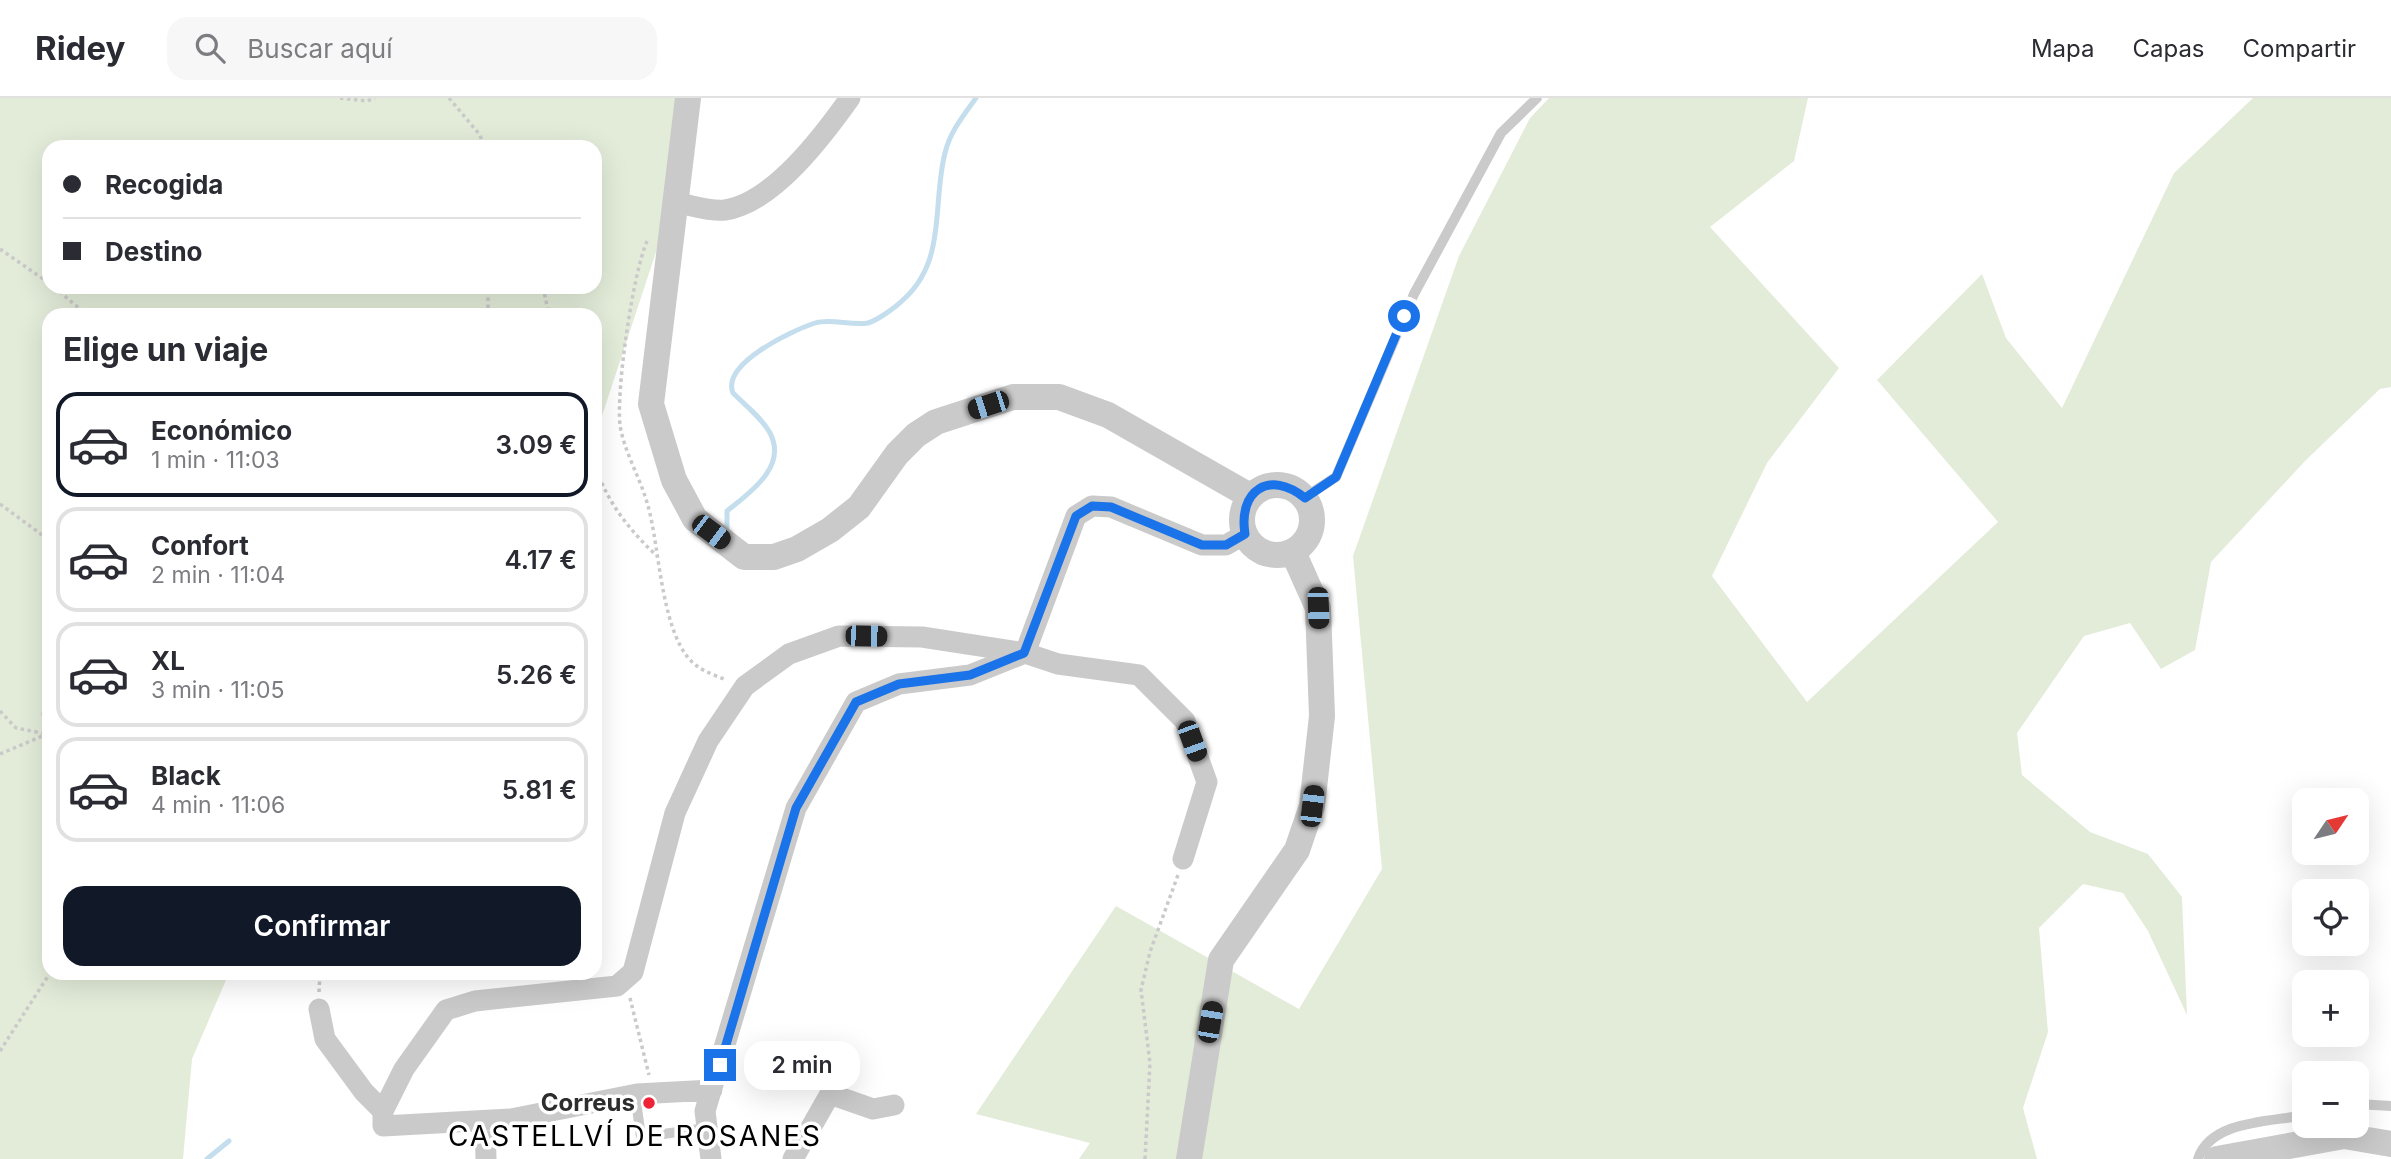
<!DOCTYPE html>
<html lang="es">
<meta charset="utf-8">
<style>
body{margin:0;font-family:Inter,sans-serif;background:#f7f7f7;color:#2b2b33;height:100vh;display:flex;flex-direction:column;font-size:26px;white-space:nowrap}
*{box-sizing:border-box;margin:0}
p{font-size:23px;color:#7c7c81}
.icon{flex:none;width:38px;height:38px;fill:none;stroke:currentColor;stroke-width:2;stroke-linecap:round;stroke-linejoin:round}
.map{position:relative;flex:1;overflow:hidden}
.panel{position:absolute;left:42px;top:210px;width:560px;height:672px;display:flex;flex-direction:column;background:#fff;border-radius:21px;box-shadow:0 7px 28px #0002}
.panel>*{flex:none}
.guide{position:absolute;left:42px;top:42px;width:560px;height:154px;border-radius:21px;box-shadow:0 7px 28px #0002;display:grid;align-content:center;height:154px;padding:0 21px;background:#fff}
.needle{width:46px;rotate:55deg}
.controls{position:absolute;left:2292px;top:690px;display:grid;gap:14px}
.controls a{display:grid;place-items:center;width:77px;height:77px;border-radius:14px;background:#fff;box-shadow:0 7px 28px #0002;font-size:35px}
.end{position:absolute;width:32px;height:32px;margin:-16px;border:9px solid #1a73e8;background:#fff;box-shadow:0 0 0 4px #fff}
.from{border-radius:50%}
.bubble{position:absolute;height:49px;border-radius:21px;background:#fff;box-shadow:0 7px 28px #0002;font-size:23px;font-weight:600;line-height:49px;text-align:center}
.car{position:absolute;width:21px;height:42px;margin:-21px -10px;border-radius:9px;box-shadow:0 0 5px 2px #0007;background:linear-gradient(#222 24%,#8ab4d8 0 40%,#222 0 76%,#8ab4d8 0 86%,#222 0)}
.guide b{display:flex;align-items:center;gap:24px;height:66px;font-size:26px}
.guide b+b{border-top:2px solid #e1e1e2}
.guide i{width:18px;height:18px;background:#2b2b33}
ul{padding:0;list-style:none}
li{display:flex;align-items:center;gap:21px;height:105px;margin:0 14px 10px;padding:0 7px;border:4px solid #e1e1e2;border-radius:21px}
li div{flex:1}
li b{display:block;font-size:26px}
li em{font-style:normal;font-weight:600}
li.selected{border-color:#111827}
li>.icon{width:63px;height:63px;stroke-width:1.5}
h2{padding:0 21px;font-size:32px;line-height:84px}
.button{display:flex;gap:14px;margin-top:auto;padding:14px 21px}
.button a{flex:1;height:80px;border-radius:21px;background:#111827;color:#fff;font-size:28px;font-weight:600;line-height:80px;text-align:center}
header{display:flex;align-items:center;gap:42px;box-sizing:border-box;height:98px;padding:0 35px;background:#fff;border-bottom:2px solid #e1e1e2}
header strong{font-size:33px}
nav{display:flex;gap:38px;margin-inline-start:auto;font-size:24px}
.search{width:490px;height:63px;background:#f7f7f7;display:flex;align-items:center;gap:18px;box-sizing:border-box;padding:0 24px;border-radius:21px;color:#7c7c81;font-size:26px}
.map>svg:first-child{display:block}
.green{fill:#e3ecd9;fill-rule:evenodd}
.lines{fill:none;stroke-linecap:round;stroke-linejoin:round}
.stream{stroke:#c4deed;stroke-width:5}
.path{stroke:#cacaca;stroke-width:3.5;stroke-dasharray:3.5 3.5;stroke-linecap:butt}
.service{stroke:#cacaca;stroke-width:10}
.minor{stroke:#cacaca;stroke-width:21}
.tertiary{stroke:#cacaca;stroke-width:26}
.route{stroke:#1a73e8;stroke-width:9}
.poi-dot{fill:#ef2337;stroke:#fff;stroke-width:2.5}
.labels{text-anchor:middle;stroke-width:7;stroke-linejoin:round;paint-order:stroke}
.poi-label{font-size:24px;font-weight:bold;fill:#2d2d2d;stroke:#fff;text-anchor:end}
.quarter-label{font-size:28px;letter-spacing:2px;fill:#000;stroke:#fff}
</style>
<header>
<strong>Ridey</strong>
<div class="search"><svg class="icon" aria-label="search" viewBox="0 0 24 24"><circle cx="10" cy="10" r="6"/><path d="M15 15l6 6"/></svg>Buscar aquí</div>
<nav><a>Mapa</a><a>Capas</a><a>Compartir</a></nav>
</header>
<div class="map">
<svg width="2391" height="1061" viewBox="0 0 2391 1061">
<rect width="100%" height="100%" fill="#fff"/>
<path class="green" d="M0,0H698L691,48L595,339V217H49V875H229L192,961L183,1061H0ZM49,49H595V189H49Z
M1549,0H1808L1794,63L1710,129L1839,270L1767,365L1712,478L1807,604L1998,424L1877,282L1982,176L2006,240L2062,310L2174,75L2253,0H2391V289L2380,291L2306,362L2211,464L2195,552L2161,571L2130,525L2084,538L2017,635L2022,677L2090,734L2148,756L2182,799L2187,917L2148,833L2123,795L2083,786L2039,830L2048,934L2023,1010L2037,1061H1079L1090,1045L976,1016L1116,808L1299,911L1382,771L1353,458L1459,158L1530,20Z"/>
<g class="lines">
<path class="stream" d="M727,432V413C749,395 788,369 770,335C762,320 745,307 733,295C721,266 791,233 815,225C831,220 851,228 868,225C878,222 896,209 904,201C947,162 932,105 945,55C950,34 963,18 976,0
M207,1061L229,1043"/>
<path class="path" d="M340,0L367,3L375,0
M449,0L480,37L484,49
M647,143C633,175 616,292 620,327C624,354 641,381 648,408C660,449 661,543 697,568C705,574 717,578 726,582
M0,151L49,185
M54,189L87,217
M543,189L549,217
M488,217V189
M595,365C604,401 631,434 657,458
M0,406L49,442
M0,613L16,630L47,636L49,643
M0,656L47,636L43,616L49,600
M319,894L320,875
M630,900L649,977
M0,953L50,875
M1145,1061L1150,965L1141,892L1150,854L1178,777"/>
<path class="service" d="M1305,399L1336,379L1414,196L1501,35L1537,0
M635,996L641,1039L707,1030
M2357,1006L2391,1008
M2198,1061C2211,1022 2270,1024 2305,1017"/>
<path class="minor" d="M677,105C691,107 710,114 725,112C773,105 823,38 850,0
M319,911L325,941L364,994L383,1013
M712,992L637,996L511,1021L383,1028V1013L404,971L446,912L475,903L617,888L633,874L675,715L708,643L745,588L789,556L839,538L922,539L1025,555L1058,566L1139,577L1185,623L1207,684L1183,761
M485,1024L486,1061
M711,1061L705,1013L796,710L856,604L899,586L970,577L1025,555L1076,418L1092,408L1111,409L1202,447H1226L1245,436
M793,1061L830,996L873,1011L894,1007"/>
<path class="tertiary" d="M688,0L651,306L674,382L695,421L744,459H774L797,451L830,432L859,409L897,356L916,337L936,324L1013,299H1059L1108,317L1250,398
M1242 422a35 35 0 1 1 70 0a35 35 0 1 1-70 0Z
M1189,1061L1221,862L1297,752L1312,708L1322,618L1318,510L1293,454
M2217,1061L2344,1038L2391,1046"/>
</g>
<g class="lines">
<path class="route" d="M720,967L796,710L856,604L899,586L970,577L1024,555L1076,418L1092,408L1111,409L1202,447H1226L1245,436C1238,393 1269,371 1305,400L1336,379L1404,218"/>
</g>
<circle class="poi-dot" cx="649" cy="1005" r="7"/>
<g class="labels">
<g class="poi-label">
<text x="635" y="1013">Correus</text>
</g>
<g class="quarter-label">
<text x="635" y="1048">CASTELLVÍ DE ROSANES</text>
</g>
</g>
</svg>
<div class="controls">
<a><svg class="needle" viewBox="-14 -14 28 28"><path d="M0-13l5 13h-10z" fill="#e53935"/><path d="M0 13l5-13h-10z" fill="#7c7c81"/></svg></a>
<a><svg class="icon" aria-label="locate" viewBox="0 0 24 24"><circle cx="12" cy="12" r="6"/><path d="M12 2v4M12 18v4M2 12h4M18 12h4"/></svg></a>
<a>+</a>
<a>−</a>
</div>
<i class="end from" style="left:1404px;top:218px"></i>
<i class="end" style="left:720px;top:967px"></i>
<div class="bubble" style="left:744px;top:943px;width:116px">2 min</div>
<i class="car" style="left:988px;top:307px;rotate:252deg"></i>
<i class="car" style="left:711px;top:434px;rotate:127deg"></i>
<i class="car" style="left:1318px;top:510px;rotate:178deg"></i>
<i class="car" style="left:866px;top:538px;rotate:91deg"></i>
<i class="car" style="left:1192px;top:643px;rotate:160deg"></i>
<i class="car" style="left:1312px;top:708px;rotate:7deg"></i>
<i class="car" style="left:1210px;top:924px;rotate:10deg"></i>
<div class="guide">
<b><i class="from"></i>Recogida</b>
<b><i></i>Destino</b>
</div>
<section class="panel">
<h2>Elige un viaje</h2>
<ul>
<li class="selected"><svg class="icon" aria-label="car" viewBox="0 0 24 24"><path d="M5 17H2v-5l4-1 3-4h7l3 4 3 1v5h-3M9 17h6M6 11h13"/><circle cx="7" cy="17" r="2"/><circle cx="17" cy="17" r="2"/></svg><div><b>Económico</b><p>1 min · 11:03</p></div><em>3.09 €</em></li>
<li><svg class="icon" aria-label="car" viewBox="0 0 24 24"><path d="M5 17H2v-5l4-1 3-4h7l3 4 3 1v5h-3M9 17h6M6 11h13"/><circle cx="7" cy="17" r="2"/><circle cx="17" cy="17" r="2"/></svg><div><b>Confort</b><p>2 min · 11:04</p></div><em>4.17 €</em></li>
<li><svg class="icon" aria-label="car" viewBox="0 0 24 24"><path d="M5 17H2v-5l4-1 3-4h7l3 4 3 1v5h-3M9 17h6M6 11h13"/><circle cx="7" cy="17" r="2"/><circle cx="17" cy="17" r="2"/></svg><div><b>XL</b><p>3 min · 11:05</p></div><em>5.26 €</em></li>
<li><svg class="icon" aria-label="car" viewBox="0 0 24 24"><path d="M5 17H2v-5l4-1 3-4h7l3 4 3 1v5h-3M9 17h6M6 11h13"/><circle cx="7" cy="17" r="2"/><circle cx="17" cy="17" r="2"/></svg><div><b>Black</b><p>4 min · 11:06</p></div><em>5.81 €</em></li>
</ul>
<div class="button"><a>Confirmar</a></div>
</section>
</div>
